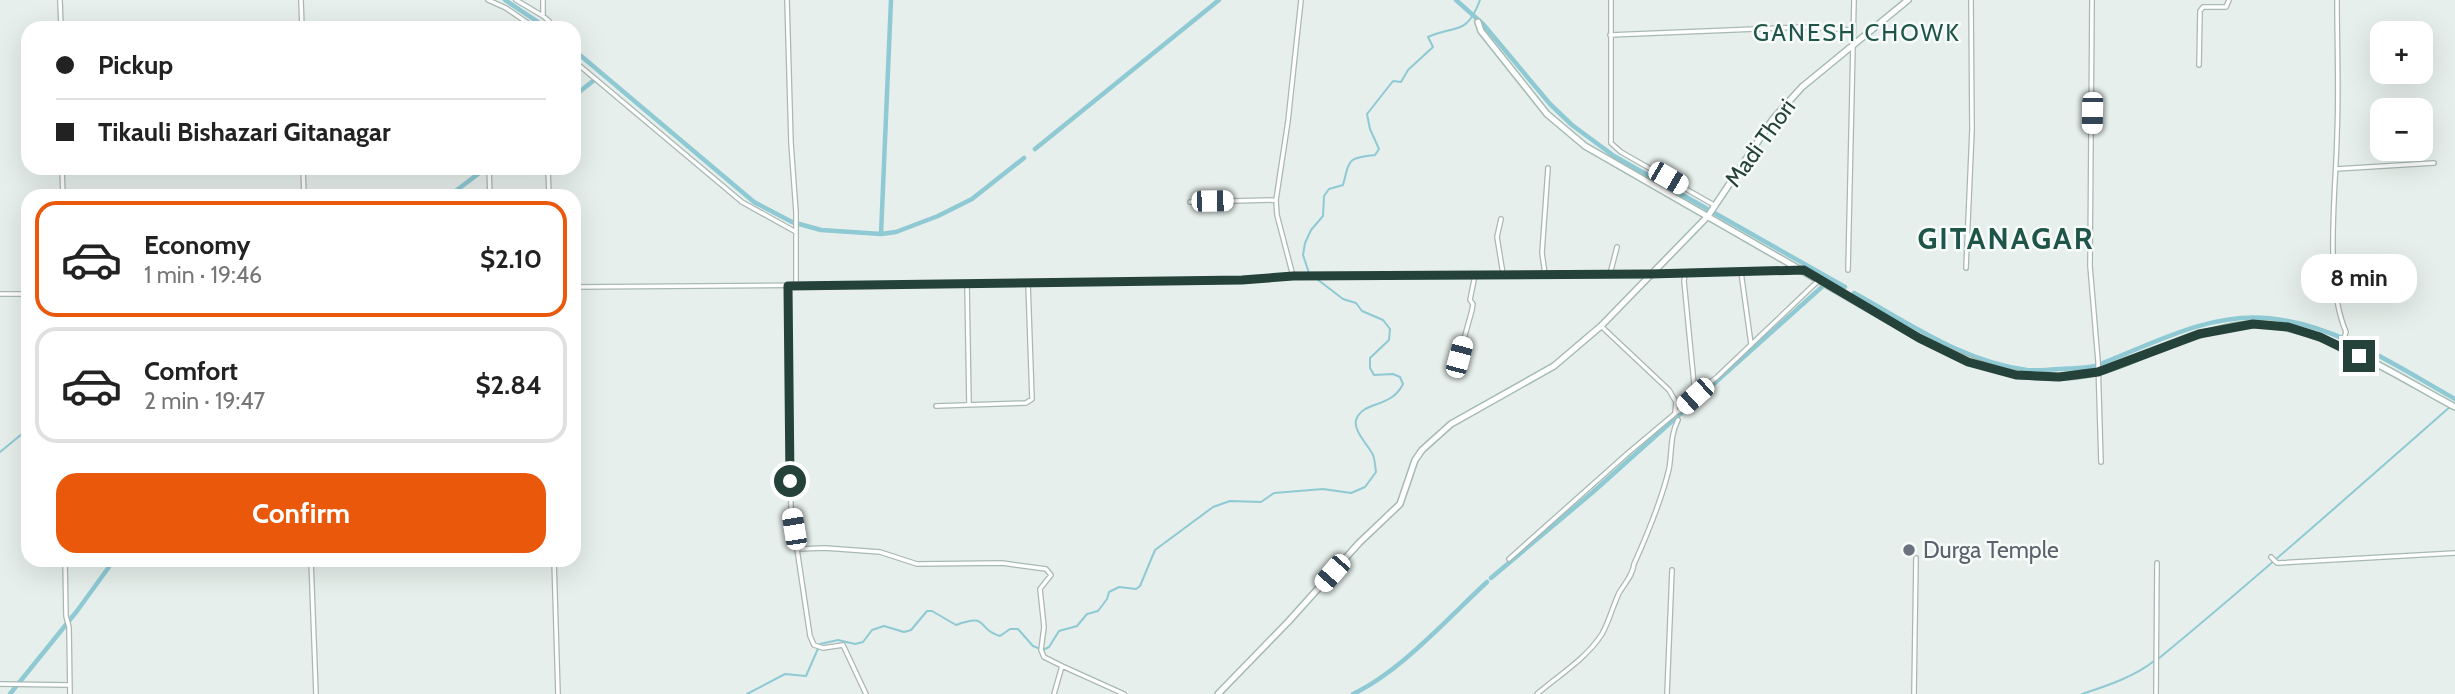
<!DOCTYPE html>
<meta charset="utf-8">
<style>
body{margin:0;font-family:Cabin,sans-serif;background:#f2f2f2;color:#222;height:100vh;display:flex;flex-direction:column;font-size:26px;white-space:nowrap}
*{box-sizing:border-box;margin:0}
p{font-size:23px;color:#767676}
.icon{flex:none;width:38px;height:38px;fill:none;stroke:currentColor;stroke-width:2;stroke-linecap:round;stroke-linejoin:round}
.map{position:relative;flex:1;overflow:hidden}
.details{position:absolute;left:21px;top:189px;width:560px;height:378px;display:flex;flex-direction:column;background:#fff;border-radius:21px;box-shadow:0 7px 28px #0002}
.details>*{flex:none}
.top-card{position:absolute;left:21px;top:21px;width:560px;height:154px;border-radius:21px;box-shadow:0 7px 28px #0002;display:grid;align-content:center;height:154px;padding:0 35px;background:#fff}
.controls{position:absolute;left:2370px;top:21px;display:grid;gap:14px}
.controls a{display:grid;place-items:center;width:63px;height:63px;border-radius:14px;background:#fff;box-shadow:0 7px 28px #0002;font-size:35px}
.end{position:absolute;width:32px;height:32px;margin:-16px;border:9px solid #24423a;background:#fff;box-shadow:0 0 0 4px #fff}
.from{border-radius:50%}
.bubble{position:absolute;height:49px;border-radius:21px;background:#fff;box-shadow:0 7px 28px #0002;font-size:23px;font-weight:800;line-height:49px;text-align:center}
.car{position:absolute;width:21px;height:42px;margin:-21px -10px;border-radius:9px;box-shadow:0 0 5px 2px #0007;background:linear-gradient(#fff 24%,#345 0 40%,#fff 0 76%,#345 0 86%,#fff 0)}
.top-card b{display:flex;align-items:center;gap:24px;height:66px;font-size:26px}
.top-card b+b{border-top:2px solid #e0e0e0}
.top-card i{width:18px;height:18px;background:#222}
ul{padding:12px 0 0;list-style:none}
li{display:flex;align-items:center;gap:21px;height:116px;margin:0 14px 10px;padding:0 21px;border:4px solid #e0e0e0;border-radius:21px}
li div{flex:1}
li b{display:block;font-size:26px}
li em{font-style:normal;font-weight:800}
li.on{border-color:#ea580c}
li>.icon{width:63px;height:63px;stroke-width:1.5}
.action{display:flex;gap:14px;margin-top:auto;padding:14px 35px}
.action a{flex:1;height:80px;border-radius:21px;background:#ea580c;color:#fff;font-size:28px;font-weight:800;line-height:80px;text-align:center}
.map>svg:first-child{display:block}
.lines{fill:none;stroke-linecap:round;stroke-linejoin:round}
.stream{stroke:#8ec9d4;stroke-width:2}
.canal{stroke:#8ec9d4;stroke-width:4.5}
.street-casing{stroke:#a8b8b2;stroke-width:6}
.secondary-casing{stroke:#a4bbb3;stroke-width:8}
.street{stroke:#fff;stroke-width:3.5}
.secondary{stroke:#fff;stroke-width:5}
.route{stroke:#24423a;stroke-width:9}
.worship-dot{fill:#6b7280;stroke:#f7fbf9;stroke-width:2.5}
.labels{text-anchor:middle;stroke-width:5;stroke-linejoin:round;paint-order:stroke}
.street-label{font-size:23px;fill:#24423a;stroke:#f7fbf9}
.worship-label{font-size:23px;fill:#5b616d;stroke:#f7fbf9;text-anchor:start}
.neighbourhood-label{font-size:24px;letter-spacing:2px;fill:#1f5548;stroke:#f7fbf9}
.district-label{font-size:30px;font-weight:bold;letter-spacing:2px;fill:#1f5548;stroke:#f7fbf9}
</style>
<div class="map">
<svg width="2455" height="694" viewBox="0 0 2455 694">
<rect width="100%" height="100%" fill="#e6efeb"/>
<g class="lines">
<path class="stream" d="M0,452L28,429
M2158,659C2258,577 2354,491 2451,406
M747,694L785,674L806,676L820,644L838,640L855,644L863,642L872,630L884,626L904,632L911,630L927,611H932L956,625C990,612 976,630 1000,636L1010,629H1018L1033,646L1043,650L1049,647L1059,631L1077,626L1087,614L1098,611L1107,599L1109,592L1119,587L1136,589L1140,586L1155,550L1213,507L1230,501L1261,502L1274,493L1323,489L1351,493L1365,487L1376,472C1375,466 1375,460 1373,455C1369,446 1353,431 1356,420C1363,400 1391,409 1403,384L1400,377L1393,374L1374,375L1370,368V358L1389,340L1390,329L1383,320L1362,311L1356,303L1343,299L1309,273L1303,255L1305,243L1311,230L1323,216L1324,196L1329,189L1343,185C1350,159 1347,158 1375,155L1379,149L1370,129L1367,114L1393,81L1401,82L1408,70L1433,47L1428,37C1455,25 1467,36 1480,0
M2082,694C2106,686 2134,677 2154,661"/>
<path class="canal" d="M505,0L547,28
M1456,0L1483,24L1550,104L1572,125L1614,156L1845,287
M574,50L754,202L792,222L821,230L881,234L896,232L938,216L972,199L1024,158
M574,96L593,81
M1035,149L1219,0
M449,196L486,168
M881,234L891,0
M1854,293C1909,323 1963,362 2027,370C2037,371 2048,370 2059,369C2070,368 2084,369 2095,366C2151,345 2206,313 2267,318C2336,324 2396,366 2455,399
M1491,578L1593,492L1823,286
M10,694L77,611L114,560
M1353,694C1401,671 1447,619 1487,582"/>
<defs>
<path id="street" d="M60,0L61,28
M301,0L302,28
M488,0L506,8L535,28
M516,0L543,16L549,21L547,28
M787,0L791,143L796,212V285
M1611,0V143L1621,152L1714,205
M2092,0L2090,266L2098,361L2101,462
M2337,0C2337,45 2339,90 2337,135C2336,191 2324,281 2346,332L2341,347
M543,16V0
M1610,35L1805,27L1853,30
M574,61L742,202L796,232
M2199,65L2200,11L2203,7H2226L2229,0
M62,168L63,196
M303,168L304,196
M548,168L549,196
M489,169L490,196
M2336,169L2434,163
M1190,202L1276,200
M1501,219L1497,237L1503,274
M1966,268L1972,130L1971,0
M1848,270L1854,0
M1741,272L1751,344
M1545,274L1542,253L1548,168
M1610,274L1617,247
M1293,276L1277,215L1276,200L1288,121L1301,0
M967,284L969,405
M788,286L791,509L810,636L814,645L823,648L843,645L866,694
M574,287L967,284L1242,280L1293,276L1650,274L1798,271
M0,294H28
M1601,326L1669,390L1676,402L1675,412
M1459,357L1472,310L1473,304L1470,300L1475,275
M1695,394L1717,377L1819,280
M936,406L1026,403L1032,399L1028,283
M1679,411L1695,394L1684,281L1685,273
M797,549L825,548L880,552L917,564L1002,563L1046,569L1051,575L1040,589L1044,627L1041,650L1044,657L1062,666
M2271,557L2277,563L2455,553
M1509,559L1628,453L1678,411
M65,560L66,616L69,627L70,694
M311,560L316,694
M554,560L558,694
M0,684L69,685
M1054,694L1062,666L1124,694
M1537,694C1559,675 1586,659 1602,634C1609,621 1613,606 1619,593C1625,583 1633,575 1634,564C1648,533 1661,502 1669,469C1672,452 1670,435 1678,420
M1667,694L1672,570
M1914,694L1916,558
M2156,694L2157,563"/>
<path id="secondary" d="M1478,22L1481,31L1547,114L1585,146L1919,338C1978,366 2031,388 2098,372C2118,367 2138,357 2158,350C2187,339 2224,324 2255,324C2320,324 2398,377 2455,407
M1218,694L1288,622L1359,543L1400,504L1415,460L1422,450L1451,424L1554,366L1601,326L1708,216L1773,119L1802,87L1908,0"/>
</defs>
<use href="#street" class="street-casing"/>
<use href="#secondary" class="secondary-casing"/>
<use href="#street" class="street"/>
<use href="#secondary" class="secondary"/>
</g>
<g class="lines">
<path class="route" d="M790,481L788,286L1242,280L1293,276L1650,274L1804,270L1919,338L1968,362L2016,375L2059,377L2098,372L2199,334L2253,324L2288,327L2320,337L2359,356"/>
</g>
<circle class="worship-dot" cx="1909" cy="550" r="7"/>
<g class="labels">
<g class="street-label">
<text transform="translate(1760 143) rotate(-54)" y="8">Madi Thori</text>
</g>
<g class="worship-label">
<text x="1923" y="558">Durga Temple</text>
</g>
<g class="neighbourhood-label">
<text x="1857" y="41">GANESH CHOWK</text>
</g>
<g class="district-label">
<text x="2006" y="249">GITANAGAR</text>
</g>
</g>
</svg>
<div class="controls">
<a>+</a>
<a>−</a>
</div>
<i class="end from" style="left:790px;top:481px"></i>
<i class="end" style="left:2359px;top:356px"></i>
<div class="bubble" style="left:2301px;top:254px;width:116px">8 min</div>
<i class="car" style="left:2092px;top:113px;rotate:181deg"></i>
<i class="car" style="left:1668px;top:178px;rotate:120deg"></i>
<i class="car" style="left:1212px;top:201px;rotate:89deg"></i>
<i class="car" style="left:1459px;top:357px;rotate:15deg"></i>
<i class="car" style="left:1695px;top:396px;rotate:228deg"></i>
<i class="car" style="left:794px;top:529px;rotate:351deg"></i>
<i class="car" style="left:1332px;top:573px;rotate:221deg"></i>
<div class="top-card">
<b><i class="from"></i>Pickup</b>
<b><i></i>Tikauli Bishazari Gitanagar</b>
</div>
<section class="details">
<ul>
<li class="on"><svg class="icon" aria-label="car" viewBox="0 0 24 24"><path d="M5 17H2v-5l4-1 3-4h7l3 4 3 1v5h-3M9 17h6M6 11h13"/><circle cx="7" cy="17" r="2"/><circle cx="17" cy="17" r="2"/></svg><div><b>Economy</b><p>1 min · 19:46</p></div><em>$2.10</em></li>
<li><svg class="icon" aria-label="car" viewBox="0 0 24 24"><path d="M5 17H2v-5l4-1 3-4h7l3 4 3 1v5h-3M9 17h6M6 11h13"/><circle cx="7" cy="17" r="2"/><circle cx="17" cy="17" r="2"/></svg><div><b>Comfort</b><p>2 min · 19:47</p></div><em>$2.84</em></li>
</ul>
<div class="action"><a>Confirm</a></div>
</section>
</div>
